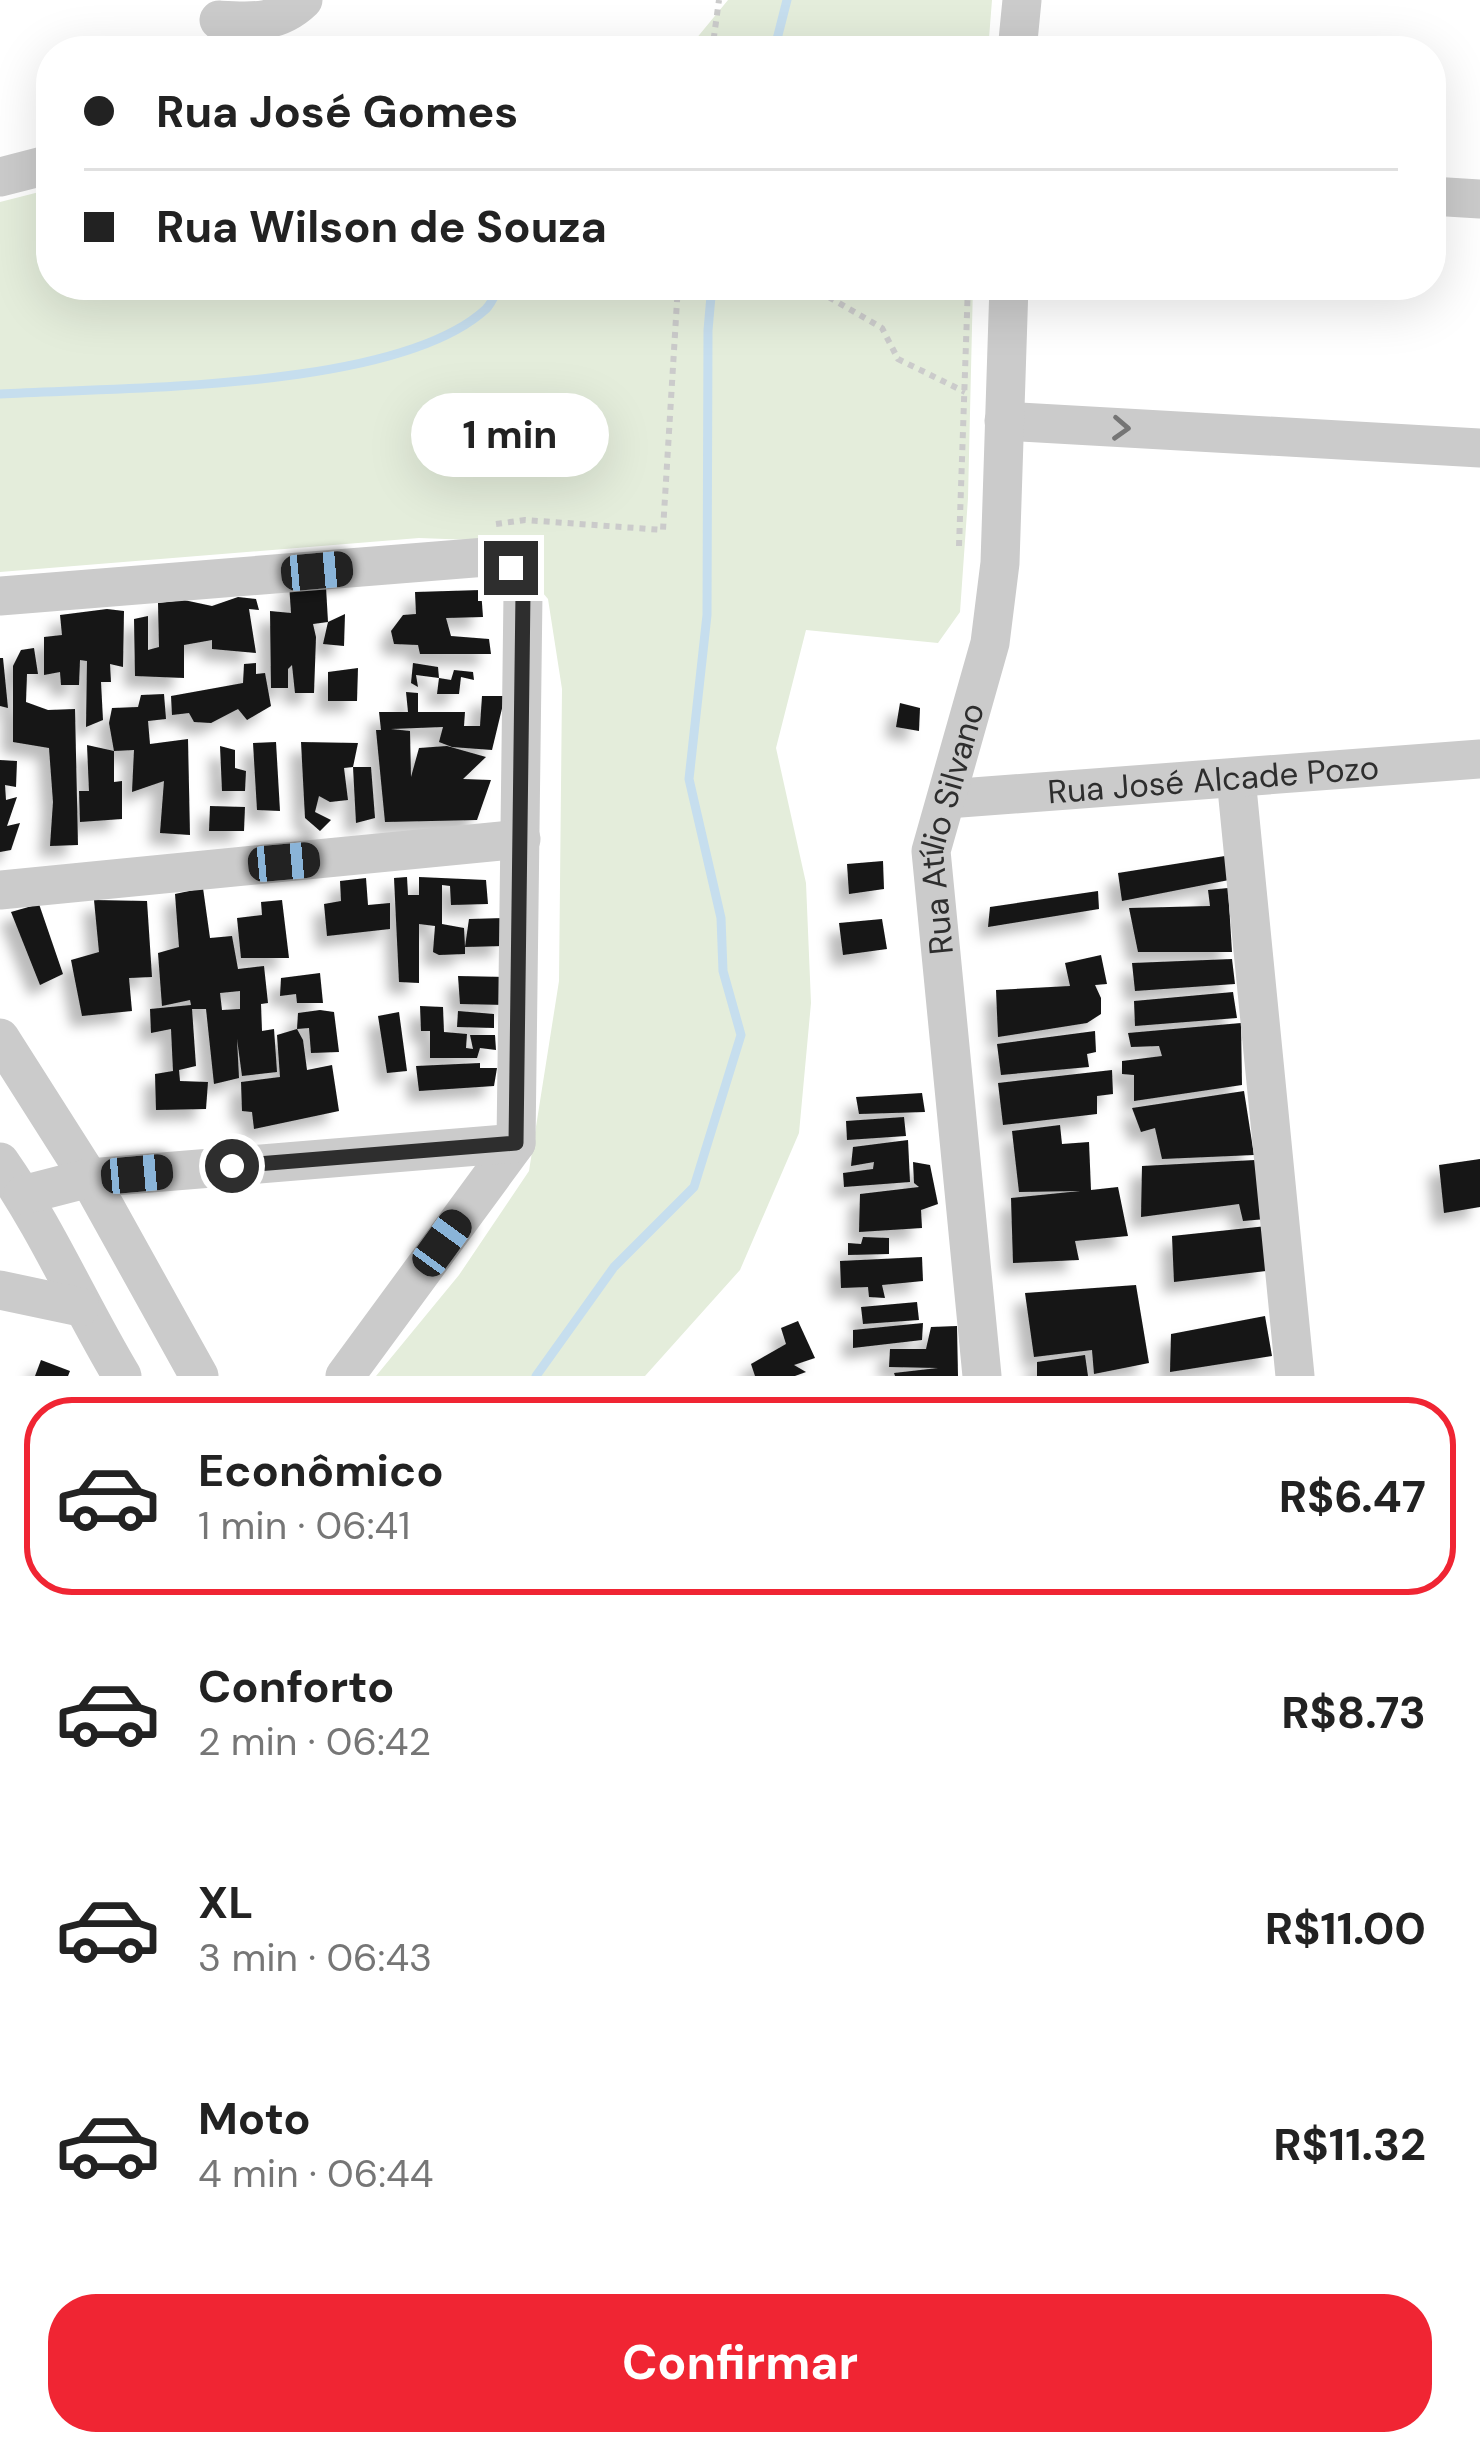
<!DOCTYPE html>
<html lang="pt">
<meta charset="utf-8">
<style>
body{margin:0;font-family:"DM Sans",sans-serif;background:#f2f2f2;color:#222;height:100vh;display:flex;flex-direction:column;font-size:45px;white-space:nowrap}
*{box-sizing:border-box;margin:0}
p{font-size:39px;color:#767676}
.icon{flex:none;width:66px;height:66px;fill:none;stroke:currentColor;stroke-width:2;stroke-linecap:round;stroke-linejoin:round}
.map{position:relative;height:1376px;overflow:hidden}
.side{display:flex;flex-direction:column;background:#fff;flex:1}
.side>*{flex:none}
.banner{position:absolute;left:36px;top:36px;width:1410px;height:264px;border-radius:48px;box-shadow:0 12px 48px #0002;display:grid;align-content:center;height:264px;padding:0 48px;background:#fff}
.end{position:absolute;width:54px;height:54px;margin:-27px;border:15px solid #2e2e2e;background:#fff;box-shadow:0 0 0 6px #fff}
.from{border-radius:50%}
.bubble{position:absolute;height:84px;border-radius:42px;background:#fff;box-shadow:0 12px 48px #0002;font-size:39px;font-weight:700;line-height:84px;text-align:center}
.car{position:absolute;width:36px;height:72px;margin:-36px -18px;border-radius:15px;box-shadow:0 0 9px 3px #0007;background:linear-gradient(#222 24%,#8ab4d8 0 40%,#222 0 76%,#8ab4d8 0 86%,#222 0)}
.banner b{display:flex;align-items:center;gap:42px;height:114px;font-size:45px}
.banner b+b{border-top:3px solid #e0e0e0}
.banner i{width:30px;height:30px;background:#222}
ul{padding:21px 0 0;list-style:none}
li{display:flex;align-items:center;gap:36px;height:198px;margin:0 24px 18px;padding:0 24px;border:6px solid transparent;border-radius:48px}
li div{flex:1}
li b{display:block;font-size:45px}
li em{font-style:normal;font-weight:700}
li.on{border-color:#f02533}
li>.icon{width:108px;height:108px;stroke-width:1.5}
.action{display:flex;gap:24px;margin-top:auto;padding:24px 48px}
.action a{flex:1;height:138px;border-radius:48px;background:#f02533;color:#fff;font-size:48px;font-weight:700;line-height:138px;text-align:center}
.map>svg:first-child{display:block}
.green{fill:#e4eddb}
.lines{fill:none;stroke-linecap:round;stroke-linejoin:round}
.stream{stroke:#c6deee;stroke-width:9}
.building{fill:#151515;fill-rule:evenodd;filter:url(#shadow)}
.path{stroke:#cbcbcb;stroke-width:6;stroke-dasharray:6 6;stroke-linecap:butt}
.minor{stroke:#cbcbcb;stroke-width:39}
.oneway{stroke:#757575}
.route{stroke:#2e2e2e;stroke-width:15}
.labels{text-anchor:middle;stroke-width:12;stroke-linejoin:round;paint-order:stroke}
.street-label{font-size:33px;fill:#2e2e2e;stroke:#fff}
</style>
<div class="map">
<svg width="1480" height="1376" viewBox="0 0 1480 1376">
<defs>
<filter id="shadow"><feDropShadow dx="-11" dy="11" stdDeviation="6" flood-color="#0004"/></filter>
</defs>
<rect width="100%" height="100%" fill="#fff"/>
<path class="green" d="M728,0H992L988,51H686Z
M51,189V285H973L968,498L960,612L938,643L806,630L776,748L806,883L811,1003L799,1133L740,1270L645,1376H376L459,1275L529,1171L559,981L562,689L548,599L499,541L419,538L0,572V202Z"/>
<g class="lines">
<path class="stream" d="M774,51L787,0
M0,394C121,387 397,391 486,309C492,303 496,292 500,285
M536,1376L614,1267L694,1187L741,1035L723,971L721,918L689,779L707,615L708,330L712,285"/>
</g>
<path class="building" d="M289,583L326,587L328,622L313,624L316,637L314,693H295L292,665L288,669V688H271L270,611L291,613Z
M481,590L483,617L446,618L451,636L489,639L491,654H420L418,645L394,644L391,631L403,615L416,614L415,592Z
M238,597L256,599L259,610L249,609L256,653L212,649V640L184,645V678L135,676L134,619L148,616V650L159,647L158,603L184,600L212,606Z
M107,609L124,611L123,667L110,664L111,682H101L103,720L86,727L87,661L80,660L79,685H61L60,672L44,675V637L62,635L60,615Z
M345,614L344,646L323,644L328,622Z
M34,648L38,674H27L26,702L48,710L75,709L78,845L50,846L53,802L49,748L13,742V666L21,650Z
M0,658H3L8,708L0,706Z
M256,663V674L265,673L271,706L247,720L238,709L211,723L194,722L189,713L172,715L171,696L243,683L244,664Z
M413,663L438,667L439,678L451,680L454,670L473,672L474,680L461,677L459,694H437L439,678L416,675L418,687L411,683Z
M358,668L357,701H328V672Z
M406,692L418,693V712H465L464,726H480L482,696H505L492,750L452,747L439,742L443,727L391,729L410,731L411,777L419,748L447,746L486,757L463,779L491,780L477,820L385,822L376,730H381L379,712H408Z
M164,694L166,719L148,721L150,744L188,739L190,835L160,833L164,781L132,792L134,750L114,751L109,723L112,708L138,707L141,695Z
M900,703L920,708L919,731L896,727Z
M276,742L280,811L257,810L253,743Z
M301,742L358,743L353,767L344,768L348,800L330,802L319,796L315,812L331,820L320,831L305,818Z
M87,745L114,751V782L122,781V819L80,822L79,791H89Z
M220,746L235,750V768L246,771L245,791H222Z
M0,760L17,761L16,787L5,785L6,800L17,797L7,826L20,823L11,850L0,852Z
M353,767H371L375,818L356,823Z
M210,806L245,807L244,831H209Z
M1225,856L1229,880L1122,901L1118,873Z
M883,861L884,889L849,894L847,864Z
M407,877L408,895H419V877L486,880L488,904L451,905L450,886L442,885V924L464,928L465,947L469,919L504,918V946L465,947V954L439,955L433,952L435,926L419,924V983L399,982L394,878Z
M366,878L368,905L390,903V929L327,936L324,904L341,901L340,881Z
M203,888L210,938L232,936L238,969L264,966L268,1003L261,1004L262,1031L274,1029L277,1072L242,1076L237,1039L239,1078L214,1084L206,1009H192L196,1066L179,1070L180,1081L208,1082L206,1109L156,1110L155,1074L173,1071L171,1029L151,1033L150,1009L191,1005L190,1000L162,1006L158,953L179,947L175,894ZM240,991V1009L222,1010L220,993Z
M1228,888L1232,952H1138L1129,908L1210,906L1208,890Z
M1098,891L1099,909L988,927L990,907Z
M94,900L147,901L152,977L129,978L132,1011L82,1016L71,960L99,952Z
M282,900L289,958H241L237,918L262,915L261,902Z
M39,904L63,974L40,985L11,912Z
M882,919L887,949L843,955L839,923Z
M1101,955L1107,984L1095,985L1101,998V1014L1087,1023L998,1037L996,990L1070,986L1065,963Z
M1232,959L1235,984L1135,991L1132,963Z
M320,973L323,1003H297L296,994L280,996L281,978Z
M458,976L506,977L507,1005L460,1004Z
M1233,992L1237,1018L1135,1026L1134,1001Z
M420,1006L443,1007L444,1032L467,1034L466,1048L473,1049L470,1035H495L496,1050L480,1048L477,1058H430V1031H421Z
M320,1010L334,1012L339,1052L311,1053L309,1028L297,1029L298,1013Z
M458,1011L494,1014V1028L457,1027Z
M399,1012L407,1071L387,1073L378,1016Z
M1241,1023L1242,1085L1134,1101V1075L1122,1074V1061L1162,1056L1159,1046L1131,1047L1128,1033Z
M297,1029L303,1040L307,1070L332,1065L339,1111L254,1129L252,1112L242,1111L241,1082L280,1077L277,1035Z
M1095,1031L1096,1052L1087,1054L1089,1067L1001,1075L997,1044Z
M480,1063V1068H497L494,1086L419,1091L416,1066Z
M1112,1070L1113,1094L1097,1096V1114L1003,1125L998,1083Z
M1244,1091L1254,1155L1162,1159L1155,1128L1141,1132L1132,1108Z
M922,1093L925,1112L859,1114L856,1097Z
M904,1117L906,1136L847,1140L846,1121Z
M1060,1125L1062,1144L1089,1142L1091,1190L1118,1187L1128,1236L1075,1241L1079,1260L1013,1263L1011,1198L1080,1191L1019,1192L1012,1131Z
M908,1140L910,1182L844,1187L843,1173L873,1169L874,1162L851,1166L853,1147Z
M1480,1159V1207L1444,1213L1439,1165Z
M1255,1160L1266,1219L1243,1221L1239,1204L1141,1217L1142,1166Z
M913,1162L930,1165L938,1204L921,1210L922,1228L859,1232L860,1194L919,1187L914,1183Z
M1267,1226L1266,1271L1174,1282L1172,1236Z
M863,1237L889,1238V1254L848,1255V1243L861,1244Z
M922,1257L923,1281L882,1285L885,1298L869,1297L868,1287L841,1288L840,1261Z
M1136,1285L1149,1363L1094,1374L1092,1350L1034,1357L1025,1293Z
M917,1302L919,1320L863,1324L861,1307Z
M1265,1316L1272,1356L1170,1372L1171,1334Z
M798,1321L815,1358L794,1365L806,1372L795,1376H755L751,1364L786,1344L781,1328Z
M923,1323L922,1340L853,1348V1330Z
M957,1326L958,1376H895L894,1373L938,1368L889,1367L890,1349H926L931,1327Z
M1085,1355L1088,1376H1037V1362Z
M41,1360L70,1371L68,1376H35Z"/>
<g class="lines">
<path class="path" d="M712,51L719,0
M808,285L882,328L898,359L965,392
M496,524L525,520L663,530L678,285
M959,546L968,285"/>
<g class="minor">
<path d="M219,20C252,22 278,24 303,0"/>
<path d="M1017,51L1022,0"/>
<path d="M0,177L51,164"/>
<path d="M1431,196L1480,199"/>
<path d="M1004,421L1480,448"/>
<path d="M0,596L486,557L511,567L523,593L516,1143L345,1376"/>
<path d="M1236,778L1295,1376"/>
<path id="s1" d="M947,799L1480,759"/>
<path d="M0,890L521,839"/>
<path d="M0,1038L89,1178L199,1376"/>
<path d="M0,1162C47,1229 80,1306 122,1376"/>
<path d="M23,1195L89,1178L516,1143"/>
<path d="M0,1290L80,1307"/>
<path id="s2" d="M982,1376L931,851L990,643L1000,563L1009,285"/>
</g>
</g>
<defs><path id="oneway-chevron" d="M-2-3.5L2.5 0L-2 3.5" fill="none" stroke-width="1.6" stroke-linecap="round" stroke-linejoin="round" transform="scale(3)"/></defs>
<use class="oneway" href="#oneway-chevron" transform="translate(1121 428) rotate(3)"/>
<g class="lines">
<path class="route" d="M232,1166L516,1143L523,593L511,568"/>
</g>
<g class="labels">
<g class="street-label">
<text dy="12" stroke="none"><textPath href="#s1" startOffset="267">Rua José Alcade Pozo</textPath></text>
<text dy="12" stroke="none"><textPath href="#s2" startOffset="552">Rua Atílio Silvano</textPath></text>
</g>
</g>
</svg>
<i class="end from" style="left:232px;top:1166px"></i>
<i class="end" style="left:511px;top:568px"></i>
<div class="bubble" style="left:411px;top:393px;width:198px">1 min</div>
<i class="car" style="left:317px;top:571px;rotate:85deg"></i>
<i class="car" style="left:284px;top:862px;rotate:85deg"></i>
<i class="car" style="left:137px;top:1174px;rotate:85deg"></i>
<i class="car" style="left:442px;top:1243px;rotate:36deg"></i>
<div class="banner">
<b><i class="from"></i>Rua José Gomes</b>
<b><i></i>Rua Wilson de Souza</b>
</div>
</div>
<section class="side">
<ul>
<li class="on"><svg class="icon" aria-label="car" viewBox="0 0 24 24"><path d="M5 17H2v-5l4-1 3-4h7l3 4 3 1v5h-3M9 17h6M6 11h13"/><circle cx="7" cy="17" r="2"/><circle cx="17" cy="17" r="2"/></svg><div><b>Econômico</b><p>1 min · 06:41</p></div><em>R$6.47</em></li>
<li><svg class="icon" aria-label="car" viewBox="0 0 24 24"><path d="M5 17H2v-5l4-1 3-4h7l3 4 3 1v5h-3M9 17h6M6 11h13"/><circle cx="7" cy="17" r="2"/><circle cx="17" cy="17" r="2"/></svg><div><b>Conforto</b><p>2 min · 06:42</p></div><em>R$8.73</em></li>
<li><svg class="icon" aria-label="car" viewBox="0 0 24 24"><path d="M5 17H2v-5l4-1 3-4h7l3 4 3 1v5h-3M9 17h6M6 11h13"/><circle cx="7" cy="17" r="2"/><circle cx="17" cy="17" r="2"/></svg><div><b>XL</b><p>3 min · 06:43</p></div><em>R$11.00</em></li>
<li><svg class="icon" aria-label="car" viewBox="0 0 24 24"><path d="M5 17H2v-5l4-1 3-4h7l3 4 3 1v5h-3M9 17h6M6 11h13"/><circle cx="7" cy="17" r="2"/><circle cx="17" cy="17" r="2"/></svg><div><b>Moto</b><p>4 min · 06:44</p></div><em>R$11.32</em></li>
</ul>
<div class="action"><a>Confirmar</a></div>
</section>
